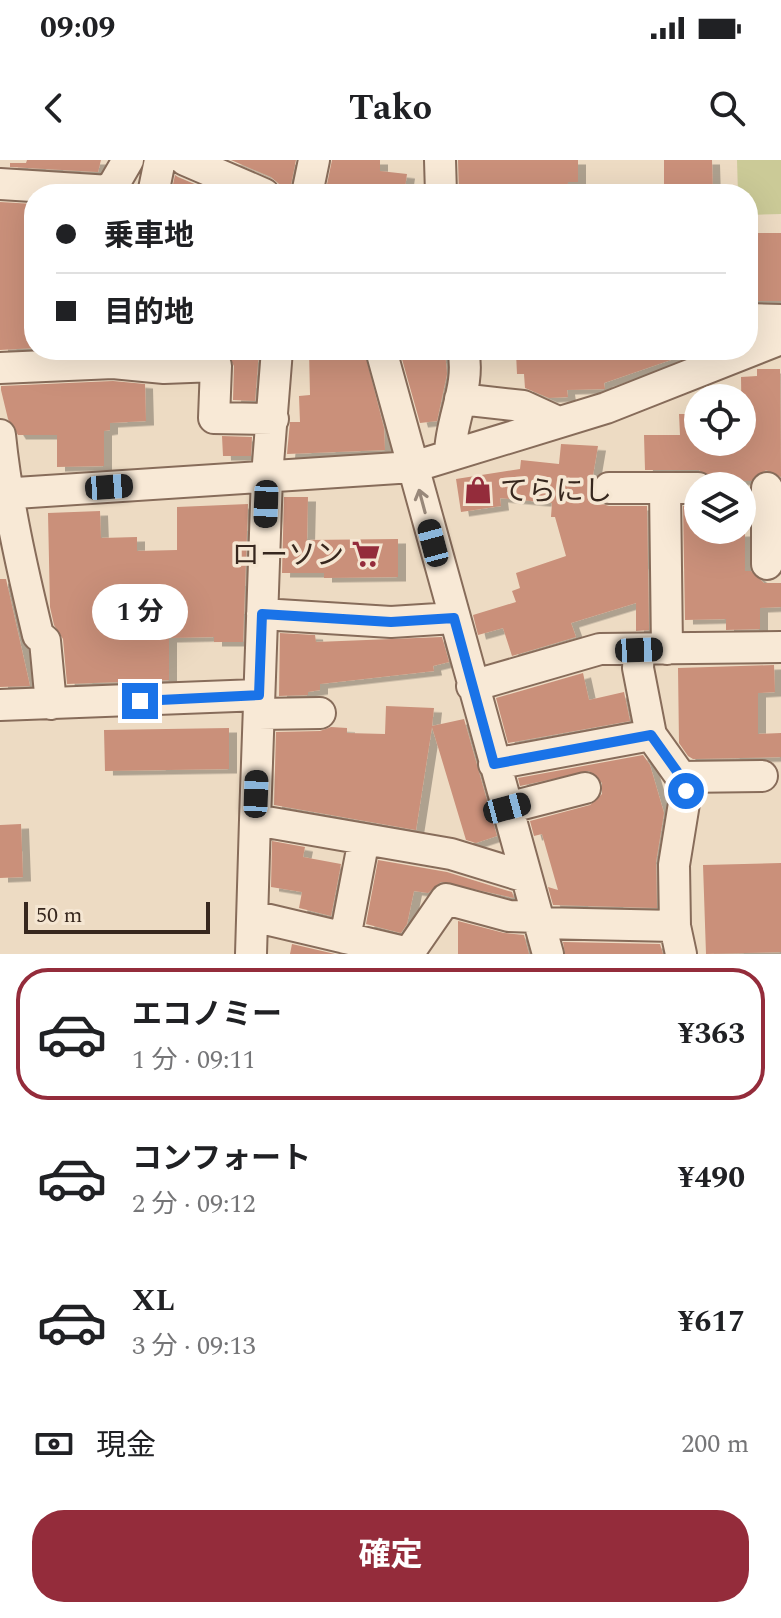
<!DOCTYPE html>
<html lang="ja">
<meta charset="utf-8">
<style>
body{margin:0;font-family:Spectral,"Noto Sans JP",serif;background:#f6f6f6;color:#202124;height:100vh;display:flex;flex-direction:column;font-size:30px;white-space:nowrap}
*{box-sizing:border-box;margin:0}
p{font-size:26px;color:#757577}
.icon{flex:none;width:44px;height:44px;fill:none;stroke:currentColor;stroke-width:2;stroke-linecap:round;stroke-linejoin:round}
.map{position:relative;height:794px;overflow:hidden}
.drawer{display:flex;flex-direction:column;background:#fff;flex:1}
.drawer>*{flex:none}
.top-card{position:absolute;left:24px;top:24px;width:734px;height:176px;border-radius:32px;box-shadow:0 8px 32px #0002;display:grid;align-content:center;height:176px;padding:0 32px;background:#fff}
.buttons{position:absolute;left:684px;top:224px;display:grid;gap:16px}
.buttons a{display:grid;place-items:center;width:72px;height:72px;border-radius:50%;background:#fff;box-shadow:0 8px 32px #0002;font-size:40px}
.scale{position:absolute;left:24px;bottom:20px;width:186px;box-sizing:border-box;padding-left:8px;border:4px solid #37271e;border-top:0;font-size:22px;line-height:28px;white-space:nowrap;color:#37271e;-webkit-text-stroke:6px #f5e6d2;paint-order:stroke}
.end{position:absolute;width:36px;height:36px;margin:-18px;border:10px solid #1a73e8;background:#fff;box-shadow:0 0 0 4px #fff}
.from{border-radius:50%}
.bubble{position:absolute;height:56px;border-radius:28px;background:#fff;box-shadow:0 8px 32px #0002;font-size:26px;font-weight:700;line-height:56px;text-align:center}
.car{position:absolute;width:24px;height:48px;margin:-24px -12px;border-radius:10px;box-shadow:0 0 6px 2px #0007;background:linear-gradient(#222 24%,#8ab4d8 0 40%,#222 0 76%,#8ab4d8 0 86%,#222 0)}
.top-card b{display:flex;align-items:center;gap:28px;height:76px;font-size:30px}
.top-card b+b{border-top:2px solid #e0e0e0}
.top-card i{width:20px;height:20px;background:#202124}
ul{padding:14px 0 0;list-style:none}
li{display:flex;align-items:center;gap:24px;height:132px;margin:0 16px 12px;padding:0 16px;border:4px solid transparent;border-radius:32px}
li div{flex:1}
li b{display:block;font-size:30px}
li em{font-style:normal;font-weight:700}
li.current{border-color:#942c3b}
li>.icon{width:72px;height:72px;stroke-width:1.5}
.pay{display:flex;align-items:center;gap:20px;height:88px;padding:0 32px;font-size:30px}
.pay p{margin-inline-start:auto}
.primary-button{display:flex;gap:16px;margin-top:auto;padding:16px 32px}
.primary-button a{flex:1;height:92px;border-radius:32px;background:#942c3b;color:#fff;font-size:32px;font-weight:700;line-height:92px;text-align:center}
.status{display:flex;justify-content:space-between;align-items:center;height:56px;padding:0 40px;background:#fff;direction:ltr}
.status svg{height:22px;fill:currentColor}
header{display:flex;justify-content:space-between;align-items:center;height:104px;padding:0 32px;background:#fff;font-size:36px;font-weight:700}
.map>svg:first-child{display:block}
.green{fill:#cbca97}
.building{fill:#ca907a;filter:url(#shadow)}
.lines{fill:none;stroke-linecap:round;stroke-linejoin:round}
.minor-casing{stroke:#876c5a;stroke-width:34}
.minor{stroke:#f8e9d6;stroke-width:30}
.oneway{stroke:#98887a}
.route{stroke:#1a73e8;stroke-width:10}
.labels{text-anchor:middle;stroke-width:7;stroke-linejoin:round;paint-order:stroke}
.poi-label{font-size:28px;fill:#37271e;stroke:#f5e6d2;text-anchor:start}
</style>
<div class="status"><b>09:09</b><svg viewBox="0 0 49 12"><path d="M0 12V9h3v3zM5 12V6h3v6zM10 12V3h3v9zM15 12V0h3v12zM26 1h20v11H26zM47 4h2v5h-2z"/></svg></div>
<header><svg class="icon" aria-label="back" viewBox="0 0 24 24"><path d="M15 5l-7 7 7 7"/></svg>Tako<svg class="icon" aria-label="search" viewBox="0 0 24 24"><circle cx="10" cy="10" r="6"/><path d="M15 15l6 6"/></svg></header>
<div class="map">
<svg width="781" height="794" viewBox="0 0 781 794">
<defs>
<filter id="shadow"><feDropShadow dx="8" dy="4.5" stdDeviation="0" flood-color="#0004"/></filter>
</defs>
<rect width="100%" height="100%" fill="#eddbc3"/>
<path class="green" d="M737,0H781V54L748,55V34H738Z"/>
<path class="building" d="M27,0H101L98,12L10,7V3H26Z
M231,0H296L289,34H282L279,24L271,17Z
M332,0H380V11L407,14L404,34H325Z
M458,0H578V22H568L567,34H459Z
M664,0H712L713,34H664Z
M175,15L178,17L218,34H171Z
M0,42L34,44V188L0,190Z
M748,73H781V141H748Z
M225,190H259L255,241L233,240L234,206Z
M309,190H364L384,268L385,290L287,294L290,262H300L299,236L310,235Z
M423,190L424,193L445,192L447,214L437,261L420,263L400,192Z
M564,190H691V193L604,223L605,229L567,230L568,237L549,238L525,228L524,214H517L516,193Z
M757,209H780L781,317L766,310L751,321L714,320L699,310H645L644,275H680L679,254H698L701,284H742L741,217L757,216Z
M113,221L145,224L146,261L110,263V270L104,271V306L57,307V275H18L8,259L1,230V226Z
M222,276L252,277L251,296H223Z
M561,284L598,286L591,327L595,342L609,346H647L649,470L636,471V443L571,463L576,477L512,496L503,468L478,475L473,455L516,442L512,431L520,428L516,413L566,396L555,357H551L552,343L500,338L501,346L461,352L456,319L520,309L521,300L559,304Z
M284,337H308L307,380L398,379V417L324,418V413H282Z
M248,344L243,482H214V477L169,478V520L67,524L63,479L54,465L50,447L48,353L100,351L101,378L137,377V391L177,390V347Z
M683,346H698V370L704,373L745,372V411H751L764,423H781V447L760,448V469L726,470V459L685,460Z
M0,419H6L30,526L0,527Z
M280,473L315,475L316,482L442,477L449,502L433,506L434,511L320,524V530L308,532V535L279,536Z
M774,505L775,532L758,533V574L781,573V597L693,599L688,596L679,583L678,508Z
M583,513L589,540L624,532L630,561L508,583L496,538Z
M386,546L434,548L432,566L464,559L497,676L476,683L466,680L432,567L416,670L274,645L276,572L320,571L331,567L347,568V573L385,574Z
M229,568V609L105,611L104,570Z
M643,595L650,605L664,653L656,702L657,748L553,745L548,727L558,730L542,674L534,676L530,661L590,645L602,634V623L589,611L520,626L518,618Z
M21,664L23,717L0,718V665Z
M272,681L305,687L303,697L341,704L331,756L299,748L302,732L271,727Z
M378,700L447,712L512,732L514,738L441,722L428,733L414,731L407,764L401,773L366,764Z
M781,703V792L706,794L703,705Z
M458,761L504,773L524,775L529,794H458Z
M563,782L660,784L663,794H565Z
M292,784L335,794H290Z"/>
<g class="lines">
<defs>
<path id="minor" d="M185,0L264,34
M440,0L441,34
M0,24L110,31L128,0
M153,34L160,0
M307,34L314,0
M748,159L781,160
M277,190L267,316L255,660L451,694L526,717
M381,190L548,794
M0,208L113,203L164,208L216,206L214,258L273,259
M460,239L523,246L558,262
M0,275C7,343 22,408 38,475L45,481L51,544
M450,293C451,258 471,225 463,190
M609,328H698
M665,328L667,489
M0,334L413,307L606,248L781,179
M767,404V328
M262,454L391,462L454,458
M639,490L638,508L651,575L681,617L686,631L674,705L675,766L681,794
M472,526L600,489L781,487
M0,545L259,535
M259,554L320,553
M494,604L651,575
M681,617L762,616
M507,648L585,628
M253,756L409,793
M539,763L675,766
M345,778L364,679
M251,794L255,660
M408,794L446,739L509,756L538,757"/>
</defs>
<use href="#minor" class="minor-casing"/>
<use href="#minor" class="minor"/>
</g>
<defs><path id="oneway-shaft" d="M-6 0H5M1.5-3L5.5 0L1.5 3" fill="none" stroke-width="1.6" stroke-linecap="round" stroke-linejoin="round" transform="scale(2)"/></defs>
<use class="oneway" href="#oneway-shaft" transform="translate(422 341) rotate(-105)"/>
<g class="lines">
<path class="route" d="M140,541L259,535L262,454L391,462L454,458L494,604L651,575L681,617L686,631"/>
</g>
<defs>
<symbol id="shop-bare" viewBox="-9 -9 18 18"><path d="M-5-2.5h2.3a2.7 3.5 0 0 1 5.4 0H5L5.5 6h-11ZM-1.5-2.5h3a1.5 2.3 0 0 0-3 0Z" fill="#942c3b" stroke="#f5e6d2" stroke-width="2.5" paint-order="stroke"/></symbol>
<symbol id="supermarket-bare" viewBox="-9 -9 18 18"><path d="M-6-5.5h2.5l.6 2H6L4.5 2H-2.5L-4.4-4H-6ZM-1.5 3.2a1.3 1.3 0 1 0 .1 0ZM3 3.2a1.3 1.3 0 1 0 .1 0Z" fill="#942c3b" stroke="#f5e6d2" stroke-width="2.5" paint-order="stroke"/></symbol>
</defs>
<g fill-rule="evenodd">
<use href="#shop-bare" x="458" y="310" width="40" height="40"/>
<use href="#supermarket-bare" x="346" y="374" width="40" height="40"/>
</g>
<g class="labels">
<g class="poi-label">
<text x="500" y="340">てらにし</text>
<text x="344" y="404" text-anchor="end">ローソン</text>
</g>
</g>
</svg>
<div class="buttons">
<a><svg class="icon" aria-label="locate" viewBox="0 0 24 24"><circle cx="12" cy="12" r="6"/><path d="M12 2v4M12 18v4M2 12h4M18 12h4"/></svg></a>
<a><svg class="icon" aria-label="layers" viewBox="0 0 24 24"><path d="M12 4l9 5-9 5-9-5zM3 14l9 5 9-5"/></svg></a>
</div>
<div class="scale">50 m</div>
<i class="end from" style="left:686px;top:631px"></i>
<i class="end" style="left:140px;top:541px"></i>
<div class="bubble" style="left:92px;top:424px;width:96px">1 分</div>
<i class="car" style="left:109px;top:327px;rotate:86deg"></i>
<i class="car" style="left:266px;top:344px;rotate:182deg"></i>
<i class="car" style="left:433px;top:383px;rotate:345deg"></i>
<i class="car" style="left:639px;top:490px;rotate:88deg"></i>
<i class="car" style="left:256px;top:634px;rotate:2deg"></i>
<i class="car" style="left:507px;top:648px;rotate:75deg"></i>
<div class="top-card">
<b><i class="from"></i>乗車地</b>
<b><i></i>目的地</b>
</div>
</div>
<section class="drawer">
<ul>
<li class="current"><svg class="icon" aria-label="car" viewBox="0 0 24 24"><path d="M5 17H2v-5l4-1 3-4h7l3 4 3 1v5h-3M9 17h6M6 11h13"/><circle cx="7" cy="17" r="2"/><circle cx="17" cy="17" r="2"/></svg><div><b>エコノミー</b><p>1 分 · 09:11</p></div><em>¥363</em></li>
<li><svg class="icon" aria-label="car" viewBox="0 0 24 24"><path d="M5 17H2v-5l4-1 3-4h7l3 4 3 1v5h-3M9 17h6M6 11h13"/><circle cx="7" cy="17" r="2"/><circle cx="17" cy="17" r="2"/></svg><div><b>コンフォート</b><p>2 分 · 09:12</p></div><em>¥490</em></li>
<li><svg class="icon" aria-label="car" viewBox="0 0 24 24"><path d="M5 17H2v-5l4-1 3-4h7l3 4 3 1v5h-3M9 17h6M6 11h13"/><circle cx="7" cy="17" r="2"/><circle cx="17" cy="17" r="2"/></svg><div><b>XL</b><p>3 分 · 09:13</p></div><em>¥617</em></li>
</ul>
<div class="pay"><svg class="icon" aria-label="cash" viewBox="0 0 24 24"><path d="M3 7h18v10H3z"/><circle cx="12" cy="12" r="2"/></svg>現金<p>200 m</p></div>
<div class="primary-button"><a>確定</a></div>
</section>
